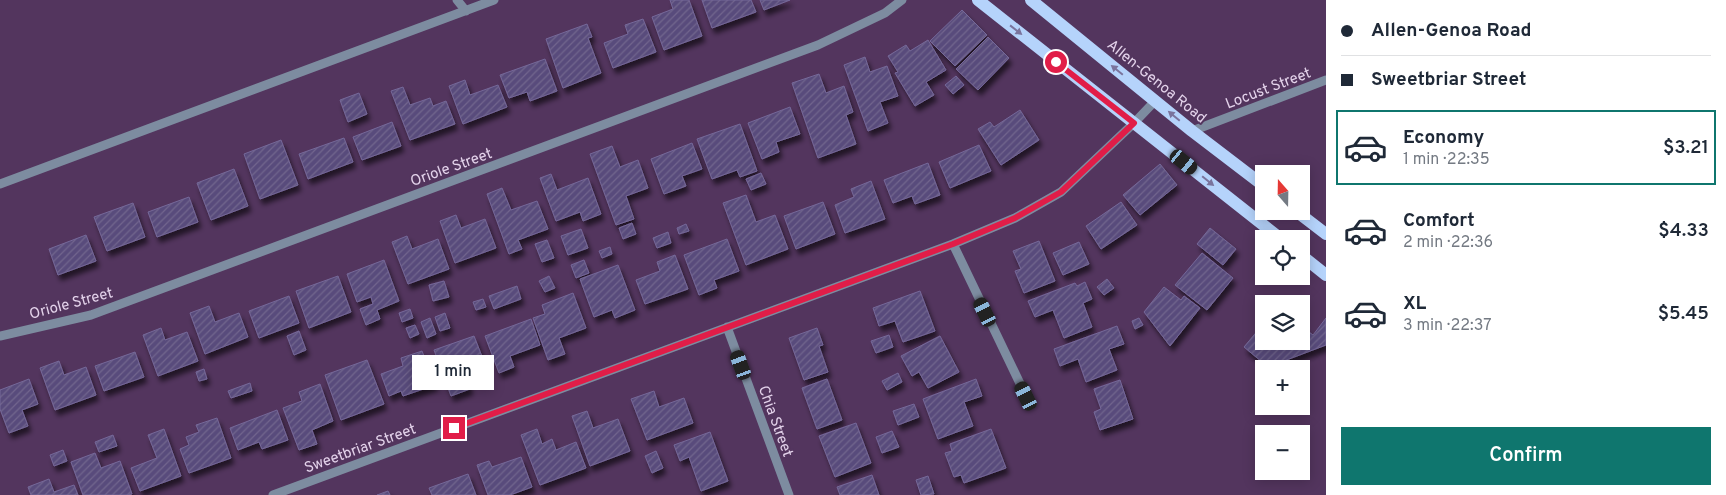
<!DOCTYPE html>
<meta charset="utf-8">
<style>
body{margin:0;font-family:Overpass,sans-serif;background:#f2f2f3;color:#1f2937;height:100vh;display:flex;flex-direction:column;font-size:19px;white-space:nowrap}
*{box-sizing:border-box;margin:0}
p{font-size:16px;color:#747a83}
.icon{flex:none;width:28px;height:28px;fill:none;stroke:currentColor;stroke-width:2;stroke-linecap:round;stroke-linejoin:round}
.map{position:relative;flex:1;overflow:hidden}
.sheet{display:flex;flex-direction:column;background:#fff;width:400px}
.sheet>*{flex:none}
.top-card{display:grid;align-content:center;height:110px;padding:0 15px;background:#fff}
.needle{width:32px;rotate:340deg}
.buttons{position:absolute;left:1255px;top:165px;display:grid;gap:10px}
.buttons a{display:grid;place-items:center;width:55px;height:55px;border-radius:0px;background:#fff;box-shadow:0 2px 12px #0003;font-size:25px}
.end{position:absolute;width:22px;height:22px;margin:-11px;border:6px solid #e11d48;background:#fff;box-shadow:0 0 0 2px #fff}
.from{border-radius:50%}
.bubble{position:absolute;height:35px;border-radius:0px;background:#fff;box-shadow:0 2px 12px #0003;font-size:16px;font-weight:600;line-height:35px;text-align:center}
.car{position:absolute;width:15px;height:30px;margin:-15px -8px;border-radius:6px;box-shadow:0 0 4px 1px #0007;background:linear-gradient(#222 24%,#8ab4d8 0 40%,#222 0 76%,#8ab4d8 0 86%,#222 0)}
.top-card b{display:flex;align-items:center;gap:18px;height:48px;font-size:19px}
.top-card b+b{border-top:1px solid #e0e1e3}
.top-card i{width:12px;height:12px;background:#1f2937}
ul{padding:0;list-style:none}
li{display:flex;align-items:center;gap:15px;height:75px;margin:0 10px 8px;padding:0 5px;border:2px solid transparent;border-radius:0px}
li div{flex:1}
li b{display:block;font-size:19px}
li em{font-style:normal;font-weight:600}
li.current{border-color:#0f766e}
li>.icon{width:45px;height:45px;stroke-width:1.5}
.cta{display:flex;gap:10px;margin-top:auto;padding:10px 15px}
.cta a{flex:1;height:58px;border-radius:0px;background:#0f766e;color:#fff;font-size:20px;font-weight:600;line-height:58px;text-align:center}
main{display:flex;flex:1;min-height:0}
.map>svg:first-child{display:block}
.building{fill:url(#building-hatch);stroke:#756899;filter:url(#shadow)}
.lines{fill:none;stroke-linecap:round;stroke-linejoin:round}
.minor{stroke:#7d8ca0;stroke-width:9}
.major{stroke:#b5d3fb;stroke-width:12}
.oneway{fill:#7a749d}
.route{stroke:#e11d48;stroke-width:6}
.labels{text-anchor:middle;stroke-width:4;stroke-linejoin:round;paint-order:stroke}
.street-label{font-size:15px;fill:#e4d3eb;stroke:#53355e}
</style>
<main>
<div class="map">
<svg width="1326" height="495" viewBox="0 0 1326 495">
<defs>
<pattern id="building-hatch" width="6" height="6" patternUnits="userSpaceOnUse" patternTransform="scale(1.25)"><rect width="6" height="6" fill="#594c7b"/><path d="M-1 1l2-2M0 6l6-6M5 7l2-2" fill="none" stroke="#71658e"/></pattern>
<filter id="shadow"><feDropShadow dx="3" dy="5.5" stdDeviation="2.5" flood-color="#0009"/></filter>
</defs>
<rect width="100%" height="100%" fill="#53355e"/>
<path class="building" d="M670,0H689L702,36L664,50L652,17L673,9Z
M702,0H751L756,12L712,28Z
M760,0H790L764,10Z
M962,10L987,35L955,66L930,41Z
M643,19L656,52L613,68L604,43L628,34L625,25Z
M587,24L592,37L588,38L601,73L563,88L546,39Z
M988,37L1009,58L978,90L956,69Z
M928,40L946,70L926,82L934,95L915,106L895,73L898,72L888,56L906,45L910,51Z
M865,57L870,72L887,66L898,96L880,102L888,123L868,131L844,65Z
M545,59L557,91L530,101L527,92L509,98L500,75Z
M819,74L826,93L844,86L853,112L846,115L856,144L818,158L792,83Z
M956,76L964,85L953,94L945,85Z
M465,80L470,95L498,85L507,107L463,124L449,86Z
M403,87L410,105L430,98L433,106L446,101L455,124L410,140L391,91Z
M359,93L367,114L348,122L340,100Z
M790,107L800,134L776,142L779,152L762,159L748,123Z
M1020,110L1039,140L1001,165L978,129L990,122L994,127Z
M392,122L401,146L362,160L353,137Z
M740,124L757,171L740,177L737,170L712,179L697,139Z
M344,138L353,162L308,179L299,154Z
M281,140L298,185L260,199L244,154Z
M692,143L702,169L682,176L686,186L664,194L651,159Z
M979,145L991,171L950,188L939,162Z
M612,146L620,167L638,160L648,188L626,196L634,219L616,225L590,154Z
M928,163L940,195L915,204L912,196L893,203L884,180Z
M1160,164L1177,185L1140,215L1123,195Z
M234,169L248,206L211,220L197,183Z
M761,173L766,184L751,190L746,179Z
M551,174L557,190L588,178L601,214L583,221L580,212L556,221L540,178Z
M871,181L885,219L845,233L835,205L854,197L851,189Z
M502,188L511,210L537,201L548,229L518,240L522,249L509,254L487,194Z
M746,195L756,222L775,215L788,249L746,265L723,203Z
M189,197L198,222L157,237L148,212Z
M823,202L835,234L796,249L784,216Z
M1121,202L1137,225L1101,249L1086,226Z
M133,203L145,237L107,251L94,217Z
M456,215L461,228L485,219L496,248L455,263L440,221Z
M632,223L636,234L623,239L619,228Z
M686,224L689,231L679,234L677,228Z
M1210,228L1236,249L1223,265L1197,244Z
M581,229L588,248L568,255L561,236Z
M668,232L671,243L657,248L653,238Z
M86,235L96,261L58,275L49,249Z
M407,236L412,249L438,239L449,269L408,284L392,242Z
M727,239L739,271L714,280L717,288L699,295L684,255Z
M547,240L554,258L542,262L535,244Z
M1039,241L1055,281L1024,293L1015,271L1021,269L1013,251Z
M1079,242L1089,264L1063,275L1053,253Z
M610,247L612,254L602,258L599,251Z
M1202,253L1233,278L1207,310L1175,285Z
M675,255L688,289L645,304L636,280L660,271L657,262Z
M384,260L399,301L377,310L380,319L366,325L360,309L373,304L371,297L357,302L347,274Z
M584,260L589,273L576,278L571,265Z
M618,265L635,310L615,318L612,310L594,317L580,279Z
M338,276L351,312L309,328L296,291Z
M549,276L555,288L545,292L539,281Z
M1107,279L1114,288L1104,295L1097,287Z
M444,281L449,297L433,301L429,285Z
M1085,282L1092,299L1083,303L1092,327L1064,338L1053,310L1035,317L1028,301L1075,283L1077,286Z
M517,286L521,299L494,309L489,296Z
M1164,287L1181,300L1184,296L1200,308L1170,346L1144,312Z
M920,291L935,331L903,342L895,321L879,326L873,308Z
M573,293L586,328L559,338L565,354L548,360L533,318L545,314L542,305Z
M289,296L299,323L259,338L249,311Z
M483,299L486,307L476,310L473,302Z
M209,306L215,322L239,313L248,337L205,354L190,313Z
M410,309L413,318L402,322L399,313Z
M445,313L450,328L440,331L435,317Z
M430,318L436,334L427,338L421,322Z
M1139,318L1143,325L1135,329L1132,321Z
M1326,318V345L1268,367L1244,347L1264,323V341H1301V326L1313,335Z
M531,319L540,345L510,356L514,367L499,373L485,336Z
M415,325L419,334L410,338L406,328Z
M1117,326L1124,344L1109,349L1117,370L1086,382L1078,359L1060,366L1054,349Z
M161,328L165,340L187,332L198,361L158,376L143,335Z
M817,328L823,345L819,346L828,372L804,380L789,338Z
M299,331L306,350L294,355L287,336Z
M889,335L893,347L876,353L871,341Z
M474,336L483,359L462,367L470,389L451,396L434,350Z
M940,336L959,372L928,388L919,372L912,376L901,356Z
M422,351L435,385L403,396L401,391L389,396L381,374L403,366L401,358Z
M135,352L144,377L104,391L95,366Z
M367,360L384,404L341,420L325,375Z
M59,361L64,375L86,367L96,395L55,410L40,368Z
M204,369L207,379L199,381L196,372Z
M898,373L902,382L887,390L882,381Z
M29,379L38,404L22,410L28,426L9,433L0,409V390Z
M827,379L842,420L817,429L802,388Z
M976,379L982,396L964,402L973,426L938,439L923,399Z
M1120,380L1133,419L1100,430L1094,412L1101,409L1094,389Z
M250,383L252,391L231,398L228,391Z
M320,384L333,421L312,430L317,444L299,450L283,408L302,401L299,392Z
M654,391L659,407L684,398L693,423L647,440L631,399Z
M914,404L919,417L898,425L893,411Z
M277,410L288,440L262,449L259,442L238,450L230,428Z
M587,411L593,428L618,419L630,451L590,466L572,416Z
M217,418L231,458L189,473L180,449L189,445L186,437L199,432L196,425Z
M856,423L871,463L835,477L819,436Z
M164,429L181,476L140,491L131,468L157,458L148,435Z
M537,429L542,444L552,439L556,450L576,442L586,468L540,485L521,435Z
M991,429L1006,468L964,483L961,475L954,477L945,453L952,451L950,444Z
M892,431L899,447L882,453L876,437Z
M710,432L728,481L701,491L689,457L680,461L674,445Z
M113,435L117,446L99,452L95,442Z
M63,450L67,461L54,466L50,455Z
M656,451L663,468L652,473L645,456Z
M95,453L101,468L120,461L132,494L128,495H83L71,462Z
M521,457L532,487L510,495H488L477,465L489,461L492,467Z
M468,474L476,495H432L429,488Z
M872,475L879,495H840L837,487Z
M928,476L934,494L921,495L916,480Z
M49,479L54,492L74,485L78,495H31L28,487Z
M388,491L390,495H377Z"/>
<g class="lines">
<path class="minor" d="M457,0L466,11
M1192,131L1326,80
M0,184L494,0
M953,244L1026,396
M727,327L789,495
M0,336L91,315L818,45L885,13L902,0
M273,495L953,244L1015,218L1061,192L1134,123L1155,101"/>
<path class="major" d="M978,0L1281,239
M1031,0L1192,131L1264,186
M1296,211L1326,234
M1301,255L1326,275"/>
</g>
<defs><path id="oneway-solid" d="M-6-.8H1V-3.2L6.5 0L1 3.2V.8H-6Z" transform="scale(1.25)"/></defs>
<g class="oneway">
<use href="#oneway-solid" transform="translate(1016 30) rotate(38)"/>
<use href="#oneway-solid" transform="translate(1117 70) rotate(-141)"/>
<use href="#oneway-solid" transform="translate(1174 116) rotate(-140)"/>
<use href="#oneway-solid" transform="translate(1208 181) rotate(39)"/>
</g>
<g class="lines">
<path class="route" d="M454,428L953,244L1015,218L1061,192L1134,123L1056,62"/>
</g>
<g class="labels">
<g class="street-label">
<text transform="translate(1157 81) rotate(39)" y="5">Allen-Genoa Road</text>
<text transform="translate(1268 88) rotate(-21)" y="5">Locust Street</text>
<text transform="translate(451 167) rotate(-20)" y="5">Oriole Street</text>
<text transform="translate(71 303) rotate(-15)" y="5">Oriole Street</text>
<text transform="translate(776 421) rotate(70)" y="5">Chia Street</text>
<text transform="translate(360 448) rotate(-20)" y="5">Sweetbriar Street</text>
</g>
</g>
</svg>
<div class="buttons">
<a><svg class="needle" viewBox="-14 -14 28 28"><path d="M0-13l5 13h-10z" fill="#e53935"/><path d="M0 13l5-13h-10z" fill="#747a83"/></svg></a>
<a><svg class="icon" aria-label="locate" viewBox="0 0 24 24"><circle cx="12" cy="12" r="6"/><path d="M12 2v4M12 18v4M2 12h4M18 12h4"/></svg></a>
<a><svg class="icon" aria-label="layers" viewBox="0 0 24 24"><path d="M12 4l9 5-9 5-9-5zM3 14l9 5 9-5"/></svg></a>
<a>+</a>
<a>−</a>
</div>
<i class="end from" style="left:1056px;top:62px"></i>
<i class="end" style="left:454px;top:428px"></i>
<div class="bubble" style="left:412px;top:355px;width:82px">1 min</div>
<i class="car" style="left:1184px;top:162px;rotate:129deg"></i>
<i class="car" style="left:985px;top:312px;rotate:334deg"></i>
<i class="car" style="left:741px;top:365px;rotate:340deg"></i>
<i class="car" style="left:1026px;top:396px;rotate:334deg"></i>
</div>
<section class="sheet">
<div class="top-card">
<b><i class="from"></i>Allen-Genoa Road</b>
<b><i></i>Sweetbriar Street</b>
</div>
<ul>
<li class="current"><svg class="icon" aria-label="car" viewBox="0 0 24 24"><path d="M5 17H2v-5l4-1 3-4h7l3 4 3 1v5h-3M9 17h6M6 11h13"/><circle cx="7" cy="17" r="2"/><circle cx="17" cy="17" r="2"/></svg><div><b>Economy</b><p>1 min · 22:35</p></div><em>$3.21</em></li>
<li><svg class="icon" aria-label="car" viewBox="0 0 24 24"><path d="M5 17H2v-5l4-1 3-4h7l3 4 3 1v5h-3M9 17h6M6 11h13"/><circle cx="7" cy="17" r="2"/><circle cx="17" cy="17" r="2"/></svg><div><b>Comfort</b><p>2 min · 22:36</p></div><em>$4.33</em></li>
<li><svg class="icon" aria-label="car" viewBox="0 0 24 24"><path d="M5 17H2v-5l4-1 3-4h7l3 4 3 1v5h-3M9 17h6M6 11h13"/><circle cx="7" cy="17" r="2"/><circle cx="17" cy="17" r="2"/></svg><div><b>XL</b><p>3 min · 22:37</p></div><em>$5.45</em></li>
</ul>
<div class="cta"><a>Confirm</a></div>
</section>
</main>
